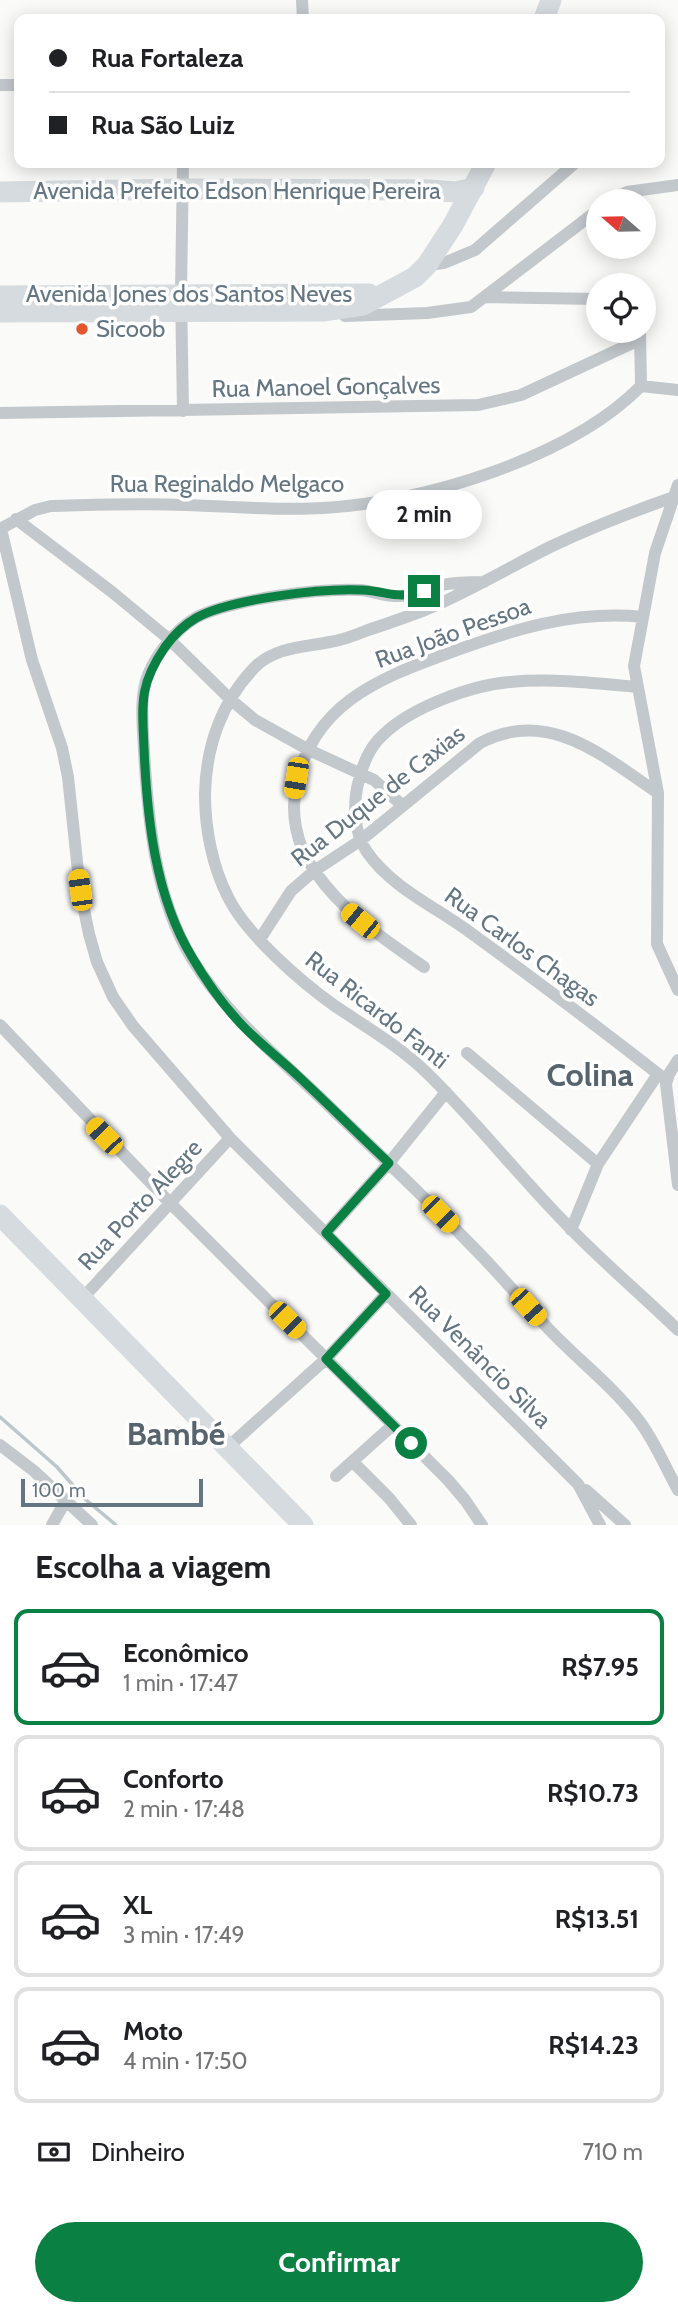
<!DOCTYPE html>
<html lang="pt">
<meta charset="utf-8">
<style>
body{margin:0;font-family:Cabin,sans-serif;background:#f6f6f6;color:#202124;height:100vh;display:flex;flex-direction:column;font-size:26px;white-space:nowrap}
*{box-sizing:border-box;margin:0}
p{font-size:23px;color:#757577}
.icon{flex:none;width:38px;height:38px;fill:none;stroke:currentColor;stroke-width:2;stroke-linecap:round;stroke-linejoin:round}
.map{position:relative;height:1525px;overflow:hidden}
.details{display:flex;flex-direction:column;background:#fff;flex:1}
.details>*{flex:none}
.top-card{position:absolute;left:14px;top:14px;width:651px;height:154px;border-radius:14px;box-shadow:0 4px 18px #0003;display:grid;align-content:center;height:154px;padding:0 35px;background:#fff}
.needle{width:46px;rotate:290deg}
.tools{position:absolute;left:586px;top:189px;display:grid;gap:14px}
.tools a{display:grid;place-items:center;width:70px;height:70px;border-radius:50%;background:#fff;box-shadow:0 4px 18px #0003;font-size:35px}
.scale{position:absolute;left:21px;bottom:18px;width:182px;box-sizing:border-box;padding-left:7px;border:4px solid #657683;border-top:0;font-size:19px;line-height:24px;white-space:nowrap;color:#657683;-webkit-text-stroke:5px #fff;paint-order:stroke}
.end{position:absolute;width:32px;height:32px;margin:-16px;border:9px solid #0b8043;background:#fff;box-shadow:0 0 0 4px #fff}
.from{border-radius:50%}
.bubble{position:absolute;height:49px;border-radius:24px;background:#fff;box-shadow:0 4px 18px #0003;font-size:23px;font-weight:700;line-height:49px;text-align:center}
.car{position:absolute;width:21px;height:42px;margin:-21px -10px;border-radius:9px;box-shadow:0 0 5px 2px #0007;background:linear-gradient(#f5c518 24%,#345 0 40%,#f5c518 0 76%,#345 0 86%,#f5c518 0)}
.top-card b{display:flex;align-items:center;gap:24px;height:66px;font-size:26px}
.top-card b+b{border-top:2px solid #e0e0e0}
.top-card i{width:18px;height:18px;background:#202124}
ul{padding:0;list-style:none}
li{display:flex;align-items:center;gap:21px;height:116px;margin:0 14px 10px;padding:0 21px;border:4px solid #e0e0e0;border-radius:14px}
li div{flex:1}
li b{display:block;font-size:26px}
li em{font-style:normal;font-weight:700}
li.active{border-color:#0b8043}
li>.icon{width:63px;height:63px;stroke-width:1.5}
h2{padding:0 35px;font-size:32px;line-height:84px}
.pay{display:flex;align-items:center;gap:18px;height:77px;padding:0 35px;font-size:26px}
.pay p{margin-inline-start:auto}
.button{display:flex;gap:14px;margin-top:auto;padding:14px 35px}
.button a{flex:1;height:80px;border-radius:42px;background:#0b8043;color:#fff;font-size:28px;font-weight:700;line-height:80px;text-align:center}
.map>svg:first-child{display:block}
.lines{fill:none;stroke-linecap:round;stroke-linejoin:round}
.stream{stroke:#bbc7cb;stroke-width:3.5}
.minor{stroke:#c3c8cc;stroke-width:12}
.primary{stroke:#d6dbdf;stroke-width:21}
.route{stroke:#0b8043;stroke-width:9}
.poi-dot{fill:#e4572e;stroke:#fff;stroke-width:2.5}
.labels{text-anchor:middle;stroke-width:7;stroke-linejoin:round;paint-order:stroke}
.street-label{font-size:24px;fill:#657683;stroke:#fff}
.poi-label{font-size:24px;fill:#657683;stroke:#fff;text-anchor:start}
.district-label{font-size:32px;font-weight:bold;fill:#57646e;stroke:#fff}
</style>
<div class="map">
<svg width="678" height="1525" viewBox="0 0 678 1525">
<rect width="100%" height="100%" fill="#fafaf8"/>
<g class="lines">
<path class="stream" d="M0,1417L57,1467L85,1499L116,1525"/>
<path class="minor" d="M302,0L303,19
M0,85H19
M183,163L181,293L183,411
M609,201L627,192L678,185
M427,265L444,263L475,250L575,163
M486,297L598,299
M644,303V300
M345,316L427,313L471,307L598,210
M640,331L641,386
M641,386L678,390
M0,413L478,405L521,395L639,340
M678,485L655,553L634,666L658,793L657,944L678,990
M674,497C631,512 590,528 550,547C508,568 468,592 425,610C406,617 387,624 368,630C356,635 343,640 330,642C305,647 275,647 255,667C222,701 206,746 205,794C205,828 212,866 228,897C246,934 301,982 335,1006C366,1027 399,1046 426,1072C477,1122 521,1179 571,1229C605,1264 643,1296 678,1330
M16,519L112,592L170,640L230,699L255,720L309,750L374,780L403,806
M0,529L35,510L51,506C95,505 140,503 184,505C230,506 277,511 323,508C422,503 570,458 641,386
M1,529L32,660L62,748L68,777L80,890L89,934L97,962L113,997L133,1026L230,1138L578,1484L600,1525
M484,582C470,582 456,582 442,585C426,589 412,597 395,596C383,596 373,591 361,590C319,588 234,599 197,617C177,628 156,654 148,675C139,697 143,727 144,751C148,820 155,898 192,959C229,1019 284,1062 334,1111C381,1156 428,1200 473,1247C498,1272 520,1299 544,1324C573,1356 610,1383 637,1418C654,1439 665,1467 678,1490
M637,687C595,683 552,678 510,682C472,685 412,707 384,734C371,745 363,763 359,780C353,801 353,832 367,852C392,888 436,907 471,933C537,981 602,1030 666,1080
M260,939L291,891L314,871L361,840L480,743C548,707 603,756 658,793
M424,967C384,939 344,913 316,873C274,817 296,740 350,700C378,679 413,666 446,654C511,630 573,610 643,617
M0,1025L171,1204L448,1480L465,1500L482,1525
M467,1053L598,1164
M678,1060L669,1074L666,1084L678,1185
M571,1230L598,1164L658,1074
M326,1233L389,1163L446,1092
M81,1300L230,1138
M0,1445L34,1471L92,1525
M227,1448L326,1359L386,1294
M353,1462L389,1498L411,1525
M336,1476L393,1425
M586,1490L625,1525
M52,1525L66,1500"/>
<path class="primary" d="M544,19L551,0
M0,192L182,189L430,190L455,192L474,188
M0,296L369,294
M0,312L323,311L363,305L415,277L427,265L453,225L486,163
M0,1215L303,1525"/>
</g>
<g class="lines">
<path class="route" d="M411,1443L326,1359L386,1294L326,1233L389,1163C358,1134 328,1104 297,1075C279,1058 259,1043 242,1025C223,1005 206,981 192,957C155,896 147,818 144,748C142,703 139,685 165,647C173,636 184,625 196,618C230,599 322,588 362,590C388,591 396,600 424,591"/>
</g>
<circle class="poi-dot" cx="82" cy="329" r="7"/>
<g class="labels">
<g class="street-label">
<text x="237" y="199">Avenida Prefeito Edson Henrique Pereira</text>
<text x="189" y="302">Avenida Jones dos Santos Neves</text>
<text transform="translate(326 387) rotate(-1)" y="8">Rua Manoel Gonçalves</text>
<text x="227" y="492">Rua Reginaldo Melgaco</text>
<text transform="translate(453 633) rotate(-20)" y="8">Rua João Pessoa</text>
<text transform="translate(378 796) rotate(-38)" y="8">Rua Duque de Caxias</text>
<text transform="translate(522 947) rotate(36)" y="8">Rua Carlos Chagas</text>
<text transform="translate(377 1010) rotate(38)" y="8">Rua Ricardo Fanti</text>
<text transform="translate(140 1205) rotate(-47)" y="8">Rua Porto Alegre</text>
<text transform="translate(480 1357) rotate(45)" y="8">Rua Venâncio Silva</text>
</g>
<g class="poi-label">
<text x="96" y="337">Sicoob</text>
</g>
<g class="district-label">
<text x="590" y="1086">Colina</text>
<text x="176" y="1445">Bambé</text>
</g>
</g>
</svg>
<div class="tools">
<a><svg class="needle" viewBox="-14 -14 28 28"><path d="M0-13l5 13h-10z" fill="#e53935"/><path d="M0 13l5-13h-10z" fill="#757577"/></svg></a>
<a><svg class="icon" aria-label="locate" viewBox="0 0 24 24"><circle cx="12" cy="12" r="6"/><path d="M12 2v4M12 18v4M2 12h4M18 12h4"/></svg></a>
</div>
<div class="scale">100 m</div>
<i class="end from" style="left:411px;top:1443px"></i>
<i class="end" style="left:424px;top:591px"></i>
<div class="bubble" style="left:366px;top:490px;width:116px">2 min</div>
<i class="car" style="left:296px;top:778px;rotate:189deg"></i>
<i class="car" style="left:80px;top:890px;rotate:352deg"></i>
<i class="car" style="left:360px;top:921px;rotate:309deg"></i>
<i class="car" style="left:104px;top:1136px;rotate:316deg"></i>
<i class="car" style="left:440px;top:1214px;rotate:135deg"></i>
<i class="car" style="left:528px;top:1307px;rotate:138deg"></i>
<i class="car" style="left:287px;top:1320px;rotate:135deg"></i>
<div class="top-card">
<b><i class="from"></i>Rua Fortaleza</b>
<b><i></i>Rua São Luiz</b>
</div>
</div>
<section class="details">
<h2>Escolha a viagem</h2>
<ul>
<li class="active"><svg class="icon" aria-label="car" viewBox="0 0 24 24"><path d="M5 17H2v-5l4-1 3-4h7l3 4 3 1v5h-3M9 17h6M6 11h13"/><circle cx="7" cy="17" r="2"/><circle cx="17" cy="17" r="2"/></svg><div><b>Econômico</b><p>1 min · 17:47</p></div><em>R$7.95</em></li>
<li><svg class="icon" aria-label="car" viewBox="0 0 24 24"><path d="M5 17H2v-5l4-1 3-4h7l3 4 3 1v5h-3M9 17h6M6 11h13"/><circle cx="7" cy="17" r="2"/><circle cx="17" cy="17" r="2"/></svg><div><b>Conforto</b><p>2 min · 17:48</p></div><em>R$10.73</em></li>
<li><svg class="icon" aria-label="car" viewBox="0 0 24 24"><path d="M5 17H2v-5l4-1 3-4h7l3 4 3 1v5h-3M9 17h6M6 11h13"/><circle cx="7" cy="17" r="2"/><circle cx="17" cy="17" r="2"/></svg><div><b>XL</b><p>3 min · 17:49</p></div><em>R$13.51</em></li>
<li><svg class="icon" aria-label="car" viewBox="0 0 24 24"><path d="M5 17H2v-5l4-1 3-4h7l3 4 3 1v5h-3M9 17h6M6 11h13"/><circle cx="7" cy="17" r="2"/><circle cx="17" cy="17" r="2"/></svg><div><b>Moto</b><p>4 min · 17:50</p></div><em>R$14.23</em></li>
</ul>
<div class="pay"><svg class="icon" aria-label="cash" viewBox="0 0 24 24"><path d="M3 7h18v10H3z"/><circle cx="12" cy="12" r="2"/></svg>Dinheiro<p>710 m</p></div>
<div class="button"><a>Confirmar</a></div>
</section>
